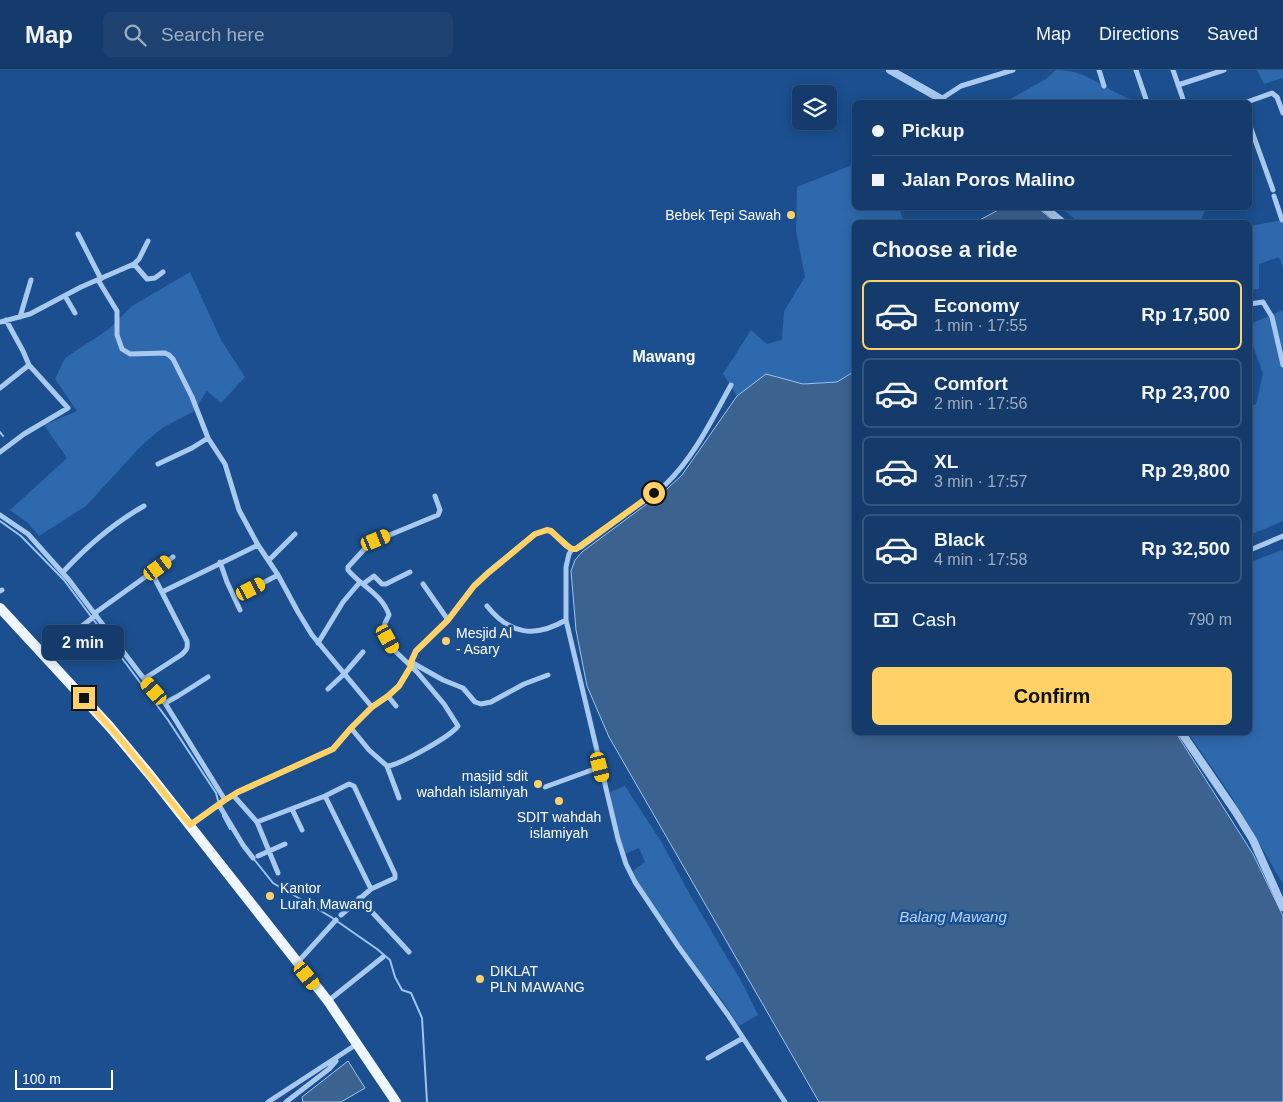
<!DOCTYPE html>
<meta charset="utf-8">
<style>
body{margin:0;font-family:Helvetica,sans-serif;background:#1d4271;color:#f1f3f6;height:100vh;display:flex;flex-direction:column;font-size:19px;white-space:nowrap}
*{box-sizing:border-box;margin:0}
p{font-size:16px;color:#9dadc1}
.icon{flex:none;width:28px;height:28px;fill:none;stroke:currentColor;stroke-width:2;stroke-linecap:round;stroke-linejoin:round}
.map{position:relative;flex:1;overflow:hidden}
.panel{position:absolute;left:852px;top:150px;width:400px;height:515px;display:flex;flex-direction:column;background:#143b6b;border-radius:8px;box-shadow:0 2px 12px #0003,0 0 0 1px #33557e}
.panel>*{flex:none}
.top-card{position:absolute;left:852px;top:30px;width:400px;height:110px;border-radius:8px;box-shadow:0 2px 12px #0003,0 0 0 1px #33557e;display:grid;align-content:center;height:110px;padding:0 20px;background:#143b6b}
.buttons{position:absolute;left:792px;top:15px;display:grid;gap:10px}
.buttons a{display:grid;place-items:center;width:45px;height:45px;border-radius:8px;background:#143b6b;box-shadow:0 2px 12px #0003,0 0 0 1px #33557e;font-size:25px}
.scale{position:absolute;left:15px;bottom:12px;width:98px;box-sizing:border-box;padding-left:5px;border:2px solid #fff;border-top:0;font-size:14px;line-height:18px;white-space:nowrap;color:#fff;-webkit-text-stroke:4px #1b4f8f;paint-order:stroke}
.end{position:absolute;width:22px;height:22px;margin:-11px;border:6px solid #ffd166;background:#111;box-shadow:0 0 0 2px #111}
.from{border-radius:50%}
.bubble{position:absolute;height:35px;border-radius:8px;background:#143b6b;box-shadow:0 2px 12px #0003,0 0 0 1px #33557e;font-size:16px;font-weight:800;line-height:35px;text-align:center}
.car{position:absolute;width:15px;height:30px;margin:-15px -8px;border-radius:6px;box-shadow:0 0 4px 1px #0007;background:linear-gradient(#f5c518 24%,#345 0 40%,#f5c518 0 76%,#345 0 86%,#f5c518 0)}
.top-card b{display:flex;align-items:center;gap:18px;height:48px;font-size:19px}
.top-card b+b{border-top:1px solid #33557e}
.top-card i{width:12px;height:12px;background:#f1f3f6}
ul{padding:0;list-style:none}
li{display:flex;align-items:center;gap:15px;height:70px;margin:0 10px 8px;padding:0 10px;border:2px solid #33557e;border-radius:8px}
li div{flex:1}
li b{display:block;font-size:19px}
li em{font-style:normal;font-weight:800}
li.current{border-color:#ffd166}
li>.icon{width:45px;height:45px;stroke-width:1.5}
h2{padding:0 20px;font-size:22px;line-height:60px}
.pay{display:flex;align-items:center;gap:12px;height:55px;padding:0 20px;font-size:19px}
.pay p{margin-inline-start:auto}
.cta{display:flex;gap:10px;margin-top:auto;padding:10px 20px}
.cta a{flex:1;height:58px;border-radius:8px;background:#ffd166;color:#111;font-size:20px;font-weight:800;line-height:58px;text-align:center}
header{display:flex;align-items:center;gap:30px;box-sizing:border-box;height:70px;padding:0 25px;background:#143b6b;border-bottom:1px solid #33557e}
header strong{font-size:24px}
nav{display:flex;gap:28px;margin-inline-start:auto;font-size:18px}
.search{width:350px;height:45px;background:#1d4271;display:flex;align-items:center;gap:12px;box-sizing:border-box;padding:0 18px;border-radius:8px;color:#9dadc1;font-size:19px}
.map>svg:first-child{display:block}
.green{fill:#2e69ad}
.water{fill:#3c6290;stroke:#9cc4f0}
.lines{fill:none;stroke-linecap:round;stroke-linejoin:round}
.stream{stroke:#9cc4f0;stroke-width:2}
.minor{stroke:#a9c9ee;stroke-width:5}
.tertiary{stroke:#a9c9ee;stroke-width:8}
.primary{stroke:#f0f6ff;stroke-width:10}
.route{stroke:#ffd166;stroke-width:6}
.poi-dot{fill:#ffd166;stroke:#1b4f8f;stroke-width:2}
.labels{text-anchor:middle;stroke-width:5;stroke-linejoin:round;paint-order:stroke}
.poi-label{font-size:14px;fill:#fff;stroke:#1b4f8f;text-anchor:start}
.water-label{font-size:15px;font-style:italic;fill:#b5d3f5;stroke:#1b4f8f}
.quarter-label{font-size:16px;font-weight:bold;fill:#fff;stroke:#1b4f8f}
</style>
<header>
<strong>Map</strong>
<div class="search"><svg class="icon" aria-label="search" viewBox="0 0 24 24"><circle cx="10" cy="10" r="6"/><path d="M15 15l6 6"/></svg>Search here</div>
<nav><a>Map</a><a>Directions</a><a>Saved</a></nav>
</header>
<div class="map">
<svg width="1283" height="1032" viewBox="0 0 1283 1032">
<rect width="100%" height="100%" fill="#1b4f8f"/>
<path class="green" d="M1056,0C1082,0 1095,12 1117,23C1124,27 1132,30 1139,32H1005L1046,9Z
M1257,0H1283V8L1264,14Z
M855,94V138H899L904,152H855V301L837,312L803,314L766,304L737,326L723,304L751,260L767,274L782,270L784,241L805,207L796,160L797,117Z
M1061,138H1206L1200,152H1079Z
M1283,150V197L1279,187L1259,194V219L1250,220V156Z
M190,202L221,270L245,307L221,333L207,321L193,342L162,358L141,376L86,436L39,466L28,453L10,440L67,388L44,355L77,341L55,309L65,288L109,259L132,236Z
M1283,240V451L1250,465V336L1256,334L1263,304L1250,267V254Z
M1283,480V814L1230,724L1188,663L1250,662V492Z
M625,716L662,773L689,823L745,918L758,945L739,956L722,930L694,895L630,803L645,792L639,778L625,784L615,752L610,722Z"/>
<path class="water" d="M1002,138H1038L1055,152H976Z
M855,301V662L1176,663L1253,784L1283,846V1032H819L609,667L587,616L576,560L571,501L575,490L582,482L667,419L682,405L737,326L766,304L803,314L837,312Z
M348,991L365,1018L341,1032H303L302,1027Z"/>
<g class="lines">
<path class="stream" d="M0,362L3,366
M0,451L21,466L64,510L168,650L216,723L219,734
M223,746L230,759
M253,788L273,813L331,847L377,879L390,890L395,907L402,920L411,923L422,948L427,1032"/>
<path class="minor" d="M1099,0L1104,16
M1136,0L1147,32
M1173,0L1184,32
M1178,15L1224,0
M941,29L961,16L1013,0
M1247,32L1272,23L1277,27L1283,43
M1250,56L1273,120
M1274,126L1282,150
M78,164L101,209
M134,194L147,209L155,208L163,202
M98,210L117,241V265L122,279L130,284L165,283L169,285L173,289L192,327L208,368L225,394L239,440L258,475L278,505L298,542L312,565L372,637
M65,226L75,243
M1250,234L1263,232L1272,247L1283,295
M20,247L31,210
M6,250L23,281L29,295
M0,252L30,244L81,217L134,194L139,189L148,171
M731,315C712,349 695,386 666,414L581,477L576,479H572L569,484L566,497V550L618,769L626,794L635,812L678,876L728,945L785,1032
M0,318L29,295L68,338L24,364L0,382
M158,394L192,378L208,368
M0,445L28,464L69,510L141,605L165,633L225,730
M1250,480L1283,466
M269,490L295,464
M220,492L227,512L240,540
M63,502C88,475 112,454 144,436
M363,514L374,506L382,514H386L410,502
M423,514L448,550
M251,519L278,505
M0,521L2,520
M162,522L258,475
M487,536C510,565 535,568 566,550
M95,543L173,487
M318,573L343,532L360,512
M45,585L96,545
M411,592L443,610L463,618L475,632L481,634L491,632L524,614L548,605
M144,609L181,585C187,580 188,578 187,571L152,503
M328,619L344,604L363,582
M388,626L396,636
M165,633L178,626L208,607
M351,658L369,680L387,696C400,695 451,666 458,656L444,634L417,602L395,581L384,561L385,553L389,545C382,524 361,516 348,500V497L370,473L438,445L440,440L435,426
M387,696L399,728
M545,717L600,697
M233,725L257,752L325,726L371,819
M325,726L349,714L354,716L395,804V808L371,819L341,845
M219,735L243,775L253,788
M292,739L302,760
M257,752L278,803
M190,755L225,730L238,722L333,679L351,658L372,637L388,626L399,616L411,596V592L416,581L448,550L474,516L487,503L535,464L547,460L551,461L572,479
M258,786L285,774
M359,828L409,882
M297,893L336,850
M328,931L383,887
M708,988L743,968
M268,1032L357,974
M286,1032L329,999L336,991"/>
<path class="tertiary" d="M890,0L941,29L944,32
M1045,138L1062,152
M1181,662L1235,741L1253,770L1283,837"/>
<path class="primary" d="M0,538L110,657L150,705L328,931L396,1032"/>
</g>
<g class="lines">
<path class="route" d="M84,628L122,671L190,755L225,730L238,722L333,679L351,658L372,637L388,626L399,616L411,596V592L416,581L448,550L474,516L487,504L535,464L547,460L551,461L567,476L572,479H576L654,423"/>
</g>
<g class="poi-dot">
<circle cx="791" cy="145" r="5"/>
<circle cx="446" cy="571" r="5"/>
<circle cx="538" cy="714" r="5"/>
<circle cx="559" cy="731" r="5"/>
<circle cx="270" cy="826" r="5"/>
<circle cx="480" cy="909" r="5"/>
</g>
<g class="labels">
<g class="poi-label">
<text x="781" y="150" text-anchor="end">Bebek Tepi Sawah</text>
<text x="456" y="568">Mesjid Al<tspan x="456" dy="16">- Asary</tspan></text>
<text x="528" y="711" text-anchor="end">masjid sdit<tspan x="528" dy="16">wahdah islamiyah</tspan></text>
<text x="559" y="752" text-anchor="middle">SDIT wahdah<tspan x="559" dy="16">islamiyah</tspan></text>
<text x="280" y="823">Kantor<tspan x="280" dy="16">Lurah Mawang</tspan></text>
<text x="490" y="906">DIKLAT<tspan x="490" dy="16">PLN MAWANG</tspan></text>
</g>
<g class="water-label">
<text x="953" y="852">Balang Mawang</text>
</g>
<g class="quarter-label">
<text x="664" y="292">Mawang</text>
</g>
</g>
</svg>
<div class="buttons">
<a><svg class="icon" aria-label="layers" viewBox="0 0 24 24"><path d="M12 4l9 5-9 5-9-5zM3 14l9 5 9-5"/></svg></a>
</div>
<div class="scale">100 m</div>
<i class="end from" style="left:654px;top:423px"></i>
<i class="end" style="left:84px;top:628px"></i>
<div class="bubble" style="left:42px;top:555px;width:82px">2 min</div>
<i class="car" style="left:376px;top:470px;rotate:68deg"></i>
<i class="car" style="left:158px;top:498px;rotate:54deg"></i>
<i class="car" style="left:251px;top:519px;rotate:63deg"></i>
<i class="car" style="left:388px;top:569px;rotate:151deg"></i>
<i class="car" style="left:154px;top:621px;rotate:319deg"></i>
<i class="car" style="left:600px;top:697px;rotate:166deg"></i>
<i class="car" style="left:307px;top:906px;rotate:141deg"></i>
<div class="top-card">
<b><i class="from"></i>Pickup</b>
<b><i></i>Jalan Poros Malino</b>
</div>
<section class="panel">
<h2>Choose a ride</h2>
<ul>
<li class="current"><svg class="icon" aria-label="car" viewBox="0 0 24 24"><path d="M5 17H2v-5l4-1 3-4h7l3 4 3 1v5h-3M9 17h6M6 11h13"/><circle cx="7" cy="17" r="2"/><circle cx="17" cy="17" r="2"/></svg><div><b>Economy</b><p>1 min · 17:55</p></div><em>Rp 17,500</em></li>
<li><svg class="icon" aria-label="car" viewBox="0 0 24 24"><path d="M5 17H2v-5l4-1 3-4h7l3 4 3 1v5h-3M9 17h6M6 11h13"/><circle cx="7" cy="17" r="2"/><circle cx="17" cy="17" r="2"/></svg><div><b>Comfort</b><p>2 min · 17:56</p></div><em>Rp 23,700</em></li>
<li><svg class="icon" aria-label="car" viewBox="0 0 24 24"><path d="M5 17H2v-5l4-1 3-4h7l3 4 3 1v5h-3M9 17h6M6 11h13"/><circle cx="7" cy="17" r="2"/><circle cx="17" cy="17" r="2"/></svg><div><b>XL</b><p>3 min · 17:57</p></div><em>Rp 29,800</em></li>
<li><svg class="icon" aria-label="car" viewBox="0 0 24 24"><path d="M5 17H2v-5l4-1 3-4h7l3 4 3 1v5h-3M9 17h6M6 11h13"/><circle cx="7" cy="17" r="2"/><circle cx="17" cy="17" r="2"/></svg><div><b>Black</b><p>4 min · 17:58</p></div><em>Rp 32,500</em></li>
</ul>
<div class="pay"><svg class="icon" aria-label="cash" viewBox="0 0 24 24"><path d="M3 7h18v10H3z"/><circle cx="12" cy="12" r="2"/></svg>Cash<p>790 m</p></div>
<div class="cta"><a>Confirm</a></div>
</section>
</div>
